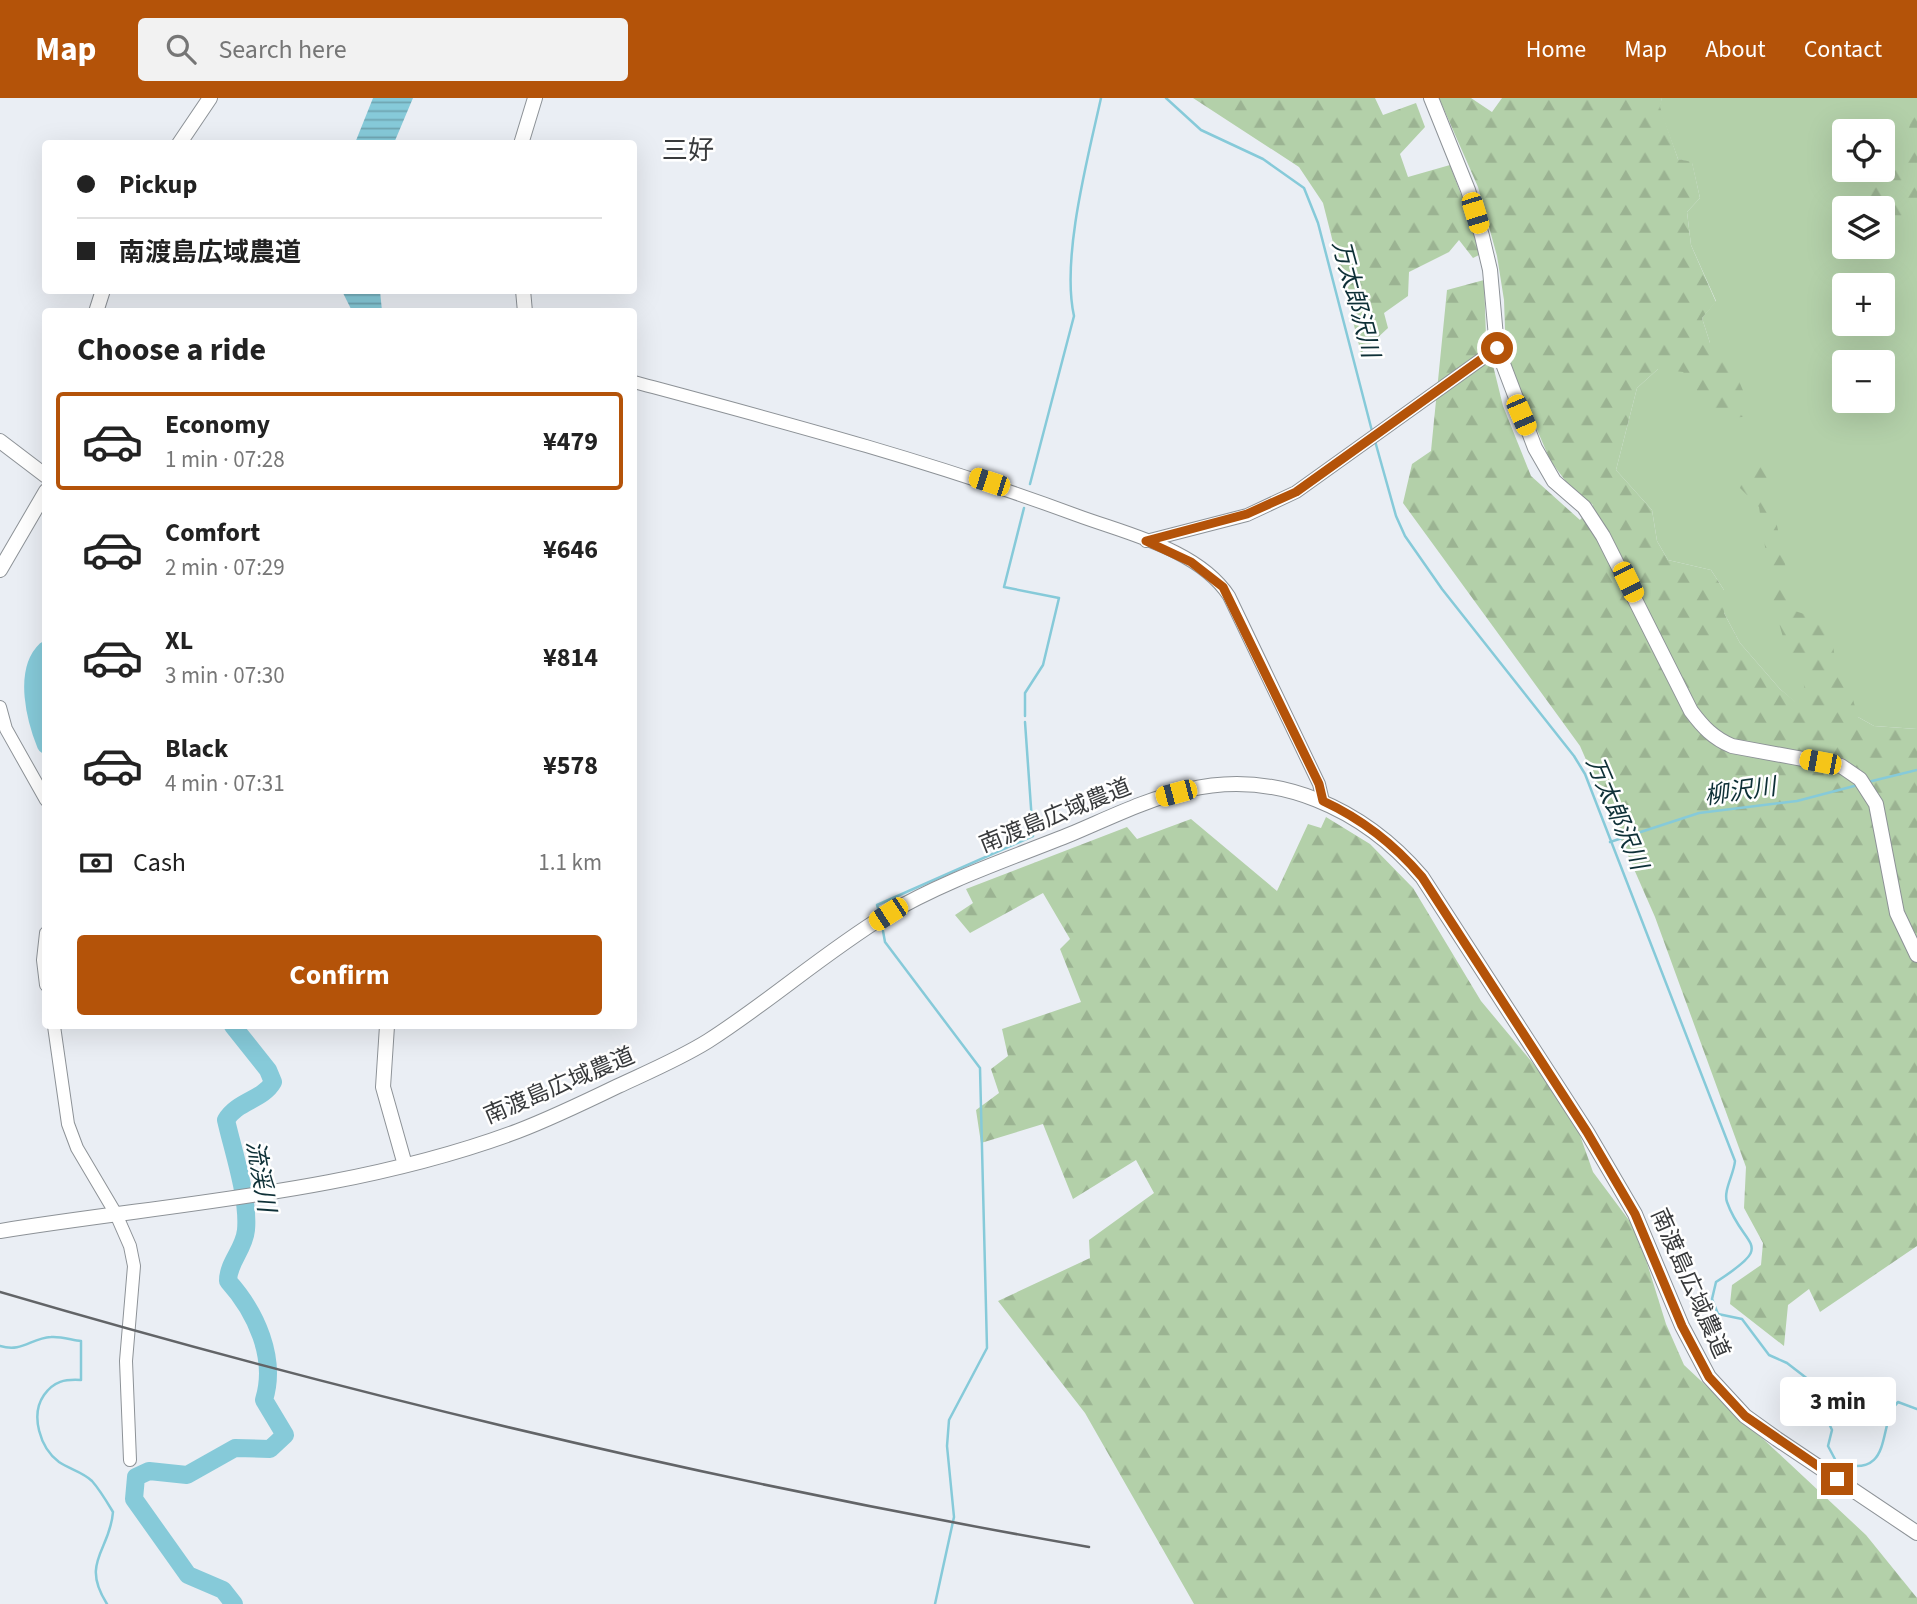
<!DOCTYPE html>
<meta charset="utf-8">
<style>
body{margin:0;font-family:"Source Sans 3","Noto Sans JP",sans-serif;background:#f2f2f2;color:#222;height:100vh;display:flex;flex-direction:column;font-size:26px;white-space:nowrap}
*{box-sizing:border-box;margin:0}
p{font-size:23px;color:#767676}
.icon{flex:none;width:38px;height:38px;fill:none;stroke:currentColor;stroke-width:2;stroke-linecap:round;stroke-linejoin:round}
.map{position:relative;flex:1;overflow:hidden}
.drawer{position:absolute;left:42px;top:210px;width:595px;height:721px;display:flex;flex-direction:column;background:#fff;border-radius:7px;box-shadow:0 7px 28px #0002}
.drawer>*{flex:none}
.banner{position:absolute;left:42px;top:42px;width:595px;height:154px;border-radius:7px;box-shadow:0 7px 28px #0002;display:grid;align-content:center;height:154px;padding:0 35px;background:#fff}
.buttons{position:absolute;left:1832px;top:21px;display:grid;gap:14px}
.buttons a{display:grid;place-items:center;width:63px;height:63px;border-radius:7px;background:#fff;box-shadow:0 7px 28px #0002;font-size:35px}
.end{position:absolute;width:32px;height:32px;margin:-16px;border:9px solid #b45309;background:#fff;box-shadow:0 0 0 4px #fff}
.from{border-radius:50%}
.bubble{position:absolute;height:49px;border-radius:7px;background:#fff;box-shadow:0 7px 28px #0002;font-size:23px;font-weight:700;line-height:49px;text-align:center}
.car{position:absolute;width:21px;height:42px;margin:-21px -10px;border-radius:9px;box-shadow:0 0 5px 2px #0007;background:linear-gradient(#f5c518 24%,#345 0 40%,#f5c518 0 76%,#345 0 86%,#f5c518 0)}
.banner b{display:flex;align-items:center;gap:24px;height:66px;font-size:26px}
.banner b+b{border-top:2px solid #e0e0e0}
.banner i{width:18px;height:18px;background:#222}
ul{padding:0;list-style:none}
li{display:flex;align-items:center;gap:21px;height:98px;margin:0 14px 10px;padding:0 21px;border:4px solid transparent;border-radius:7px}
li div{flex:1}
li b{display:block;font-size:26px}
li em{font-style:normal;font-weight:700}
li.on{border-color:#b45309}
li>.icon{width:63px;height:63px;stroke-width:1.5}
h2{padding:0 35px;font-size:32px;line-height:84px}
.pay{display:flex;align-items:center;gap:18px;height:77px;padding:0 35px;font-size:26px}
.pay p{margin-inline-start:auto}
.cta{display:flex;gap:14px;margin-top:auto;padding:14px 35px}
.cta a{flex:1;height:80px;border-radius:7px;background:#b45309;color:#fff;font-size:28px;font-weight:700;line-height:80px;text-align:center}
header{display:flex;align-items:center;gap:42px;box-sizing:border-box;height:98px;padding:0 35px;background:#b45309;color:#fff}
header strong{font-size:33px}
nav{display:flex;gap:38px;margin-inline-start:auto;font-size:24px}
.search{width:490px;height:63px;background:#f2f2f2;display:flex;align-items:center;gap:18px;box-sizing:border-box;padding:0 24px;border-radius:7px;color:#767676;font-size:26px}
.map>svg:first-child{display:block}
.green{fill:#b3d0a9;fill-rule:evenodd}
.forest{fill:url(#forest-firs)}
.water{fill:url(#water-rules)}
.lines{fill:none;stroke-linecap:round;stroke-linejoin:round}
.stream{stroke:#86cad9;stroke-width:2.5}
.river{stroke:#86cad9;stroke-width:18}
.minor-casing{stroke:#8d9297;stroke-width:14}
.tertiary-casing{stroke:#8d9297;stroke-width:16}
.minor{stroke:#fff;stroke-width:12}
.tertiary{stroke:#fff;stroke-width:14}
.rail{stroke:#626467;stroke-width:2.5}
.route{stroke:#b45309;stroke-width:9}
.labels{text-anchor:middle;stroke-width:5;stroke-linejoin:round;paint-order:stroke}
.street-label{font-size:23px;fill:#383a3c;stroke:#fff}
.water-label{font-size:24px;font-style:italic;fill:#0e3037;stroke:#fff}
.quarter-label{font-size:26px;fill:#383a3c;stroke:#fff}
</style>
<header>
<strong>Map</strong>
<div class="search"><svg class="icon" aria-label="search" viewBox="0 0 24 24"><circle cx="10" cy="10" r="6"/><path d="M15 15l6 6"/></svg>Search here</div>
<nav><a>Home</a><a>Map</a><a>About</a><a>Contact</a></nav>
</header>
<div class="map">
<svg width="1917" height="1506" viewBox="0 0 1917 1506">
<defs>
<pattern id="forest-firs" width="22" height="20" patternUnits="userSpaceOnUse" patternTransform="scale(1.75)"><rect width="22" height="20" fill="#b3d0a9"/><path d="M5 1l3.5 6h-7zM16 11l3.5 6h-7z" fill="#9bb392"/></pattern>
<pattern id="water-rules" width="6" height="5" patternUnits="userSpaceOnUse" patternTransform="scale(1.75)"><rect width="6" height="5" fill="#86cad9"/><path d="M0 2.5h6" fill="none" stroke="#6fa5b1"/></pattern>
</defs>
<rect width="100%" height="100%" fill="#eaeef4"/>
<path class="green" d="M1662,0H1917V631L1874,628L1858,619L1796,605L1780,591L1740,545L1724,515V492L1711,472L1668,462L1657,443L1652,412L1616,372L1637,290L1658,271L1710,245L1702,220L1716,203L1691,147L1687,114L1700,100L1692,65L1678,61L1659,9ZM1844,33H1883V72H1844ZM1844,110H1883V149H1844ZM1844,187H1883V226H1844ZM1844,264H1883V303H1844Z"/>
<path class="forest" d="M1193,0H1375L1383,17L1416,5L1425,29L1400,56L1408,79L1450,67L1472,126L1479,157L1473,160L1459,142L1449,154L1409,174L1408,198L1384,215L1388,230L1361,255L1323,105L1299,69Z
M1439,0H1471L1492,14L1502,0H1662L1660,9L1678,61L1692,64L1700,100L1687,114L1691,147L1716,204L1702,220L1710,245L1732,267L1754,318L1718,321L1683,274L1658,271L1637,290L1616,372L1652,412L1657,443L1668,462L1711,472L1724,492V515L1740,545L1780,591L1797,605L1805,602L1803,575L1785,546L1774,508L1759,409L1740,390L1747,366L1754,359L1763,361L1795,513L1819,521L1831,531L1835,562L1848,584L1858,619L1874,628L1917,631V1148L1820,1214L1809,1191L1788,1207L1784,1248L1730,1206L1732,1187L1761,1167L1763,1145L1744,1110L1746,1069L1655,819L1580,648L1403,405L1412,366L1431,353L1447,192L1484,182L1486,239L1503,308L1531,378L1580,422L1593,407L1567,385L1550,362L1506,259L1504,202L1497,158L1478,89Z
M1917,1V111L1903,136L1883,117V110L1874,108L1857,81L1900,62Z
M1326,719L1370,746L1413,790L1481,903L1556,993L1576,1026L1593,1074L1637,1133L1666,1226L1684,1267L1866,1437L1917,1500V1506H1194L1085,1315L998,1203L1090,1160L1089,1142L1154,1095L1136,1062L1073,1101L1043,1026L981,1045L976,1012L999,995L991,971L1008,958L1002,931L1081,904L1060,851L1070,841L1043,795L970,835L955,817L973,805L966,791L1127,729L1137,741L1191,721L1277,793L1308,726L1321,730Z"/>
<path class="water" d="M373,0H413L394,45H355Z
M342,193H380L382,213H352Z"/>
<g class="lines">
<path class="stream" d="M1166,0L1201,32L1263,61L1304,90L1318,125L1372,333
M1375,343L1396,418L1405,438L1442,491L1574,658L1585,676L1735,1063C1734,1076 1723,1093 1727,1104C1744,1152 1778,1144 1716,1184L1712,1201L1718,1216L1742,1221L1769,1257L1787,1265L1809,1282L1832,1332L1828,1348L1837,1365C1896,1382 1876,1326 1898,1304L1917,1311
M1030,386L1074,218C1061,160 1088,59 1101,0
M1024,410L1004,489L1059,500L1043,567L1025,595V618
M1868,684L1917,672
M1610,744L1699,715L1797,703L1858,687
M879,814L877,807L1033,738L1025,624
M883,833L885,844L980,970L987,1250L949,1322L947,1348L954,1419L935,1506
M0,1248C22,1255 31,1240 51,1239C60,1238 72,1242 81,1243V1282C65,1281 54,1283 44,1297C30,1317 40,1350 59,1364C69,1371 83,1374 92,1383C100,1392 107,1404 113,1414C110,1453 80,1464 107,1506"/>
<path class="river" d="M46,552C23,574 36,622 46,647
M233,928L268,972L273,984C263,1002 237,1003 226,1022C233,1053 249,1100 246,1132C244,1152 228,1164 228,1183C256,1214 277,1260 264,1302L285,1337L270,1351L235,1350L187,1377L149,1373L136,1379L134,1401L188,1477L223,1492L234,1506"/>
<defs>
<path id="minor" d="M634,284C783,324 931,363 1076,417C1127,436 1198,451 1229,498L1319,686L1323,703
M1146,443L1247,417L1296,394L1497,250
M0,609L6,631L46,702
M46,835L43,862L46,887
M54,928L68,1026L77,1050L116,1116L130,1148L134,1168L126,1263L130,1362"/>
<path id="tertiary" d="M1431,0L1468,92L1482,138L1490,172L1497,250L1535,350L1554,383L1584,409L1603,438L1691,613C1703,629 1713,640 1732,648L1841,668L1860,681L1876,706L1897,815L1917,857
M179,46L210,0
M521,46L535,0
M523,192L525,214
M96,214L103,192
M0,343L46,378
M0,472L46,393
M387,928L383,989L405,1067
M0,1133C174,1105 352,1095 518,1033C552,1020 585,1004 618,988C648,974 679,961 708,943C769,904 824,855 886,817C943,783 1009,761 1071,736C1109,720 1147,701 1187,692C1277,670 1364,711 1422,779L1587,1034L1635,1116L1682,1228L1709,1279L1745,1318L1777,1341L1917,1435"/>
</defs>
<use href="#minor" class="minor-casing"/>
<use href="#tertiary" class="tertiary-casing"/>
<use href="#minor" class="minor"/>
<use href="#tertiary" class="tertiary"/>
<path class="rail" d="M0,1194C358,1299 721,1385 1089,1449"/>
</g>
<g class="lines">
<path class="route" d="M1497,250L1296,394L1247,416L1146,443L1191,464L1223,489L1319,686L1323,703C1362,721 1394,746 1422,779L1587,1034L1635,1116L1682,1228L1709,1279L1745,1318L1837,1381"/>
</g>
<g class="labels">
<g class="street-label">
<text transform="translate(1055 717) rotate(-22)" y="8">南渡島広域農道</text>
<text transform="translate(559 987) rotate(-23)" y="8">南渡島広域農道</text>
<text transform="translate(1691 1185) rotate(66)" y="8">南渡島広域農道</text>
</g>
<g class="water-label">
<text transform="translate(1356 201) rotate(75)" y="8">万太郎沢川</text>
<text transform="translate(1740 693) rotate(-8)" y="8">柳沢川</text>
<text transform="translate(1617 715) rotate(67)" y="8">万太郎沢川</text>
<text transform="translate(261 1078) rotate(80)" y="8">流渓川</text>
</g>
<g class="quarter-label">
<text x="688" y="61">三好</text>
</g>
</g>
</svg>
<div class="buttons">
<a><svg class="icon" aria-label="locate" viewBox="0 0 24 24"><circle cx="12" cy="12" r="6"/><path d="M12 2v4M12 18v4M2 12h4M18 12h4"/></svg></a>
<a><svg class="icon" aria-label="layers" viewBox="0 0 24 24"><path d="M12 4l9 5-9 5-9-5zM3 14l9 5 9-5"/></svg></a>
<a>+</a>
<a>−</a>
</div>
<i class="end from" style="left:1497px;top:250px"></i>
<i class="end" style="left:1837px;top:1381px"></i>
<div class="bubble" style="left:1780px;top:1279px;width:116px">3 min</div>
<i class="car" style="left:1475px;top:115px;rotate:163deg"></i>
<i class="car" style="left:1521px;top:317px;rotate:157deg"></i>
<i class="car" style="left:989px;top:384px;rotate:288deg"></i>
<i class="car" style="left:1628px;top:484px;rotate:154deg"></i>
<i class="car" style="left:1820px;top:664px;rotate:281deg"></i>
<i class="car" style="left:1176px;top:695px;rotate:255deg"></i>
<i class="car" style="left:888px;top:816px;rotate:237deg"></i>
<div class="banner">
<b><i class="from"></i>Pickup</b>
<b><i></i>南渡島広域農道</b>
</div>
<section class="drawer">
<h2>Choose a ride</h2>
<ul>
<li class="on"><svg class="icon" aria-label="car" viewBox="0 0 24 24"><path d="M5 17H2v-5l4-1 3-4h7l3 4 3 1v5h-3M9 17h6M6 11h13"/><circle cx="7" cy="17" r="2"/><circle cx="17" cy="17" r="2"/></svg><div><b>Economy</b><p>1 min · 07:28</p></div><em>¥479</em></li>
<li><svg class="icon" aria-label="car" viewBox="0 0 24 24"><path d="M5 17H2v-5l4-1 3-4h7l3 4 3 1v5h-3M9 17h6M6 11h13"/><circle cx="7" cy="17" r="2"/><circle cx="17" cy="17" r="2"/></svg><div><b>Comfort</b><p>2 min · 07:29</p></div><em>¥646</em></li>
<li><svg class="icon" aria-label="car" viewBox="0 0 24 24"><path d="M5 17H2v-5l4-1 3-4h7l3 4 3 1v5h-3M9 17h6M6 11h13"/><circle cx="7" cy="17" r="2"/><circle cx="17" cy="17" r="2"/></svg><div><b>XL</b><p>3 min · 07:30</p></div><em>¥814</em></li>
<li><svg class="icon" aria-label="car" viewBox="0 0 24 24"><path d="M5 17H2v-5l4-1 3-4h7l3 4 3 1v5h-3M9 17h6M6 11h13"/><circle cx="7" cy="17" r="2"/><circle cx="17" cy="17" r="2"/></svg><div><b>Black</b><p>4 min · 07:31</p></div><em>¥578</em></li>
</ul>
<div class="pay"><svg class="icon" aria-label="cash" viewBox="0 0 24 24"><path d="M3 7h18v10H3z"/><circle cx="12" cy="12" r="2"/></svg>Cash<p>1.1 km</p></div>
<div class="cta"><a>Confirm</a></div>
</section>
</div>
